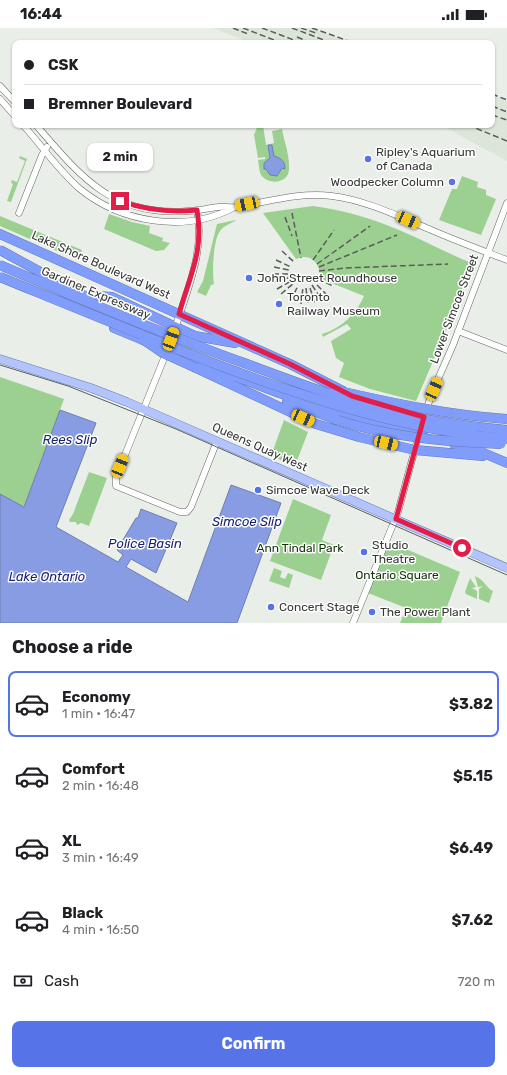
<!DOCTYPE html>
<meta charset="utf-8">
<style>
body{margin:0;font-family:Rubik,sans-serif;background:#f6f6f6;color:#202124;height:100vh;display:flex;flex-direction:column;font-size:15px;white-space:nowrap}
*{box-sizing:border-box;margin:0}
p{font-size:13px;color:#757577}
.icon{flex:none;width:22px;height:22px;fill:none;stroke:currentColor;stroke-width:2;stroke-linecap:round;stroke-linejoin:round}
.map{position:relative;height:595px;overflow:hidden}
.details{display:flex;flex-direction:column;background:#fff;flex:1}
.details>*{flex:none}
.hud{position:absolute;left:12px;top:12px;width:483px;height:88px;border-radius:8px;box-shadow:0 1px 3px #0004;display:grid;align-content:center;height:88px;padding:0 12px;background:#fff}
.end{position:absolute;width:18px;height:18px;margin:-9px;border:5px solid #e11d48;background:#fff;box-shadow:0 0 0 2px #fff}
.from{border-radius:50%}
.bubble{position:absolute;height:28px;border-radius:8px;background:#fff;box-shadow:0 1px 3px #0004;font-size:13px;font-weight:700;line-height:28px;text-align:center}
.car{position:absolute;width:12px;height:24px;margin:-12px -6px;border-radius:5px;box-shadow:0 0 3px 1px #0007;background:linear-gradient(#f5c518 24%,#345 0 40%,#f5c518 0 76%,#345 0 86%,#f5c518 0)}
.hud b{display:flex;align-items:center;gap:14px;height:38px;font-size:15px}
.hud b+b{border-top:1px solid #e0e0e0}
.hud i{width:10px;height:10px;background:#202124}
ul{padding:0;list-style:none}
li{display:flex;align-items:center;gap:12px;height:66px;margin:0 8px 6px;padding:0 4px;border:2px solid transparent;border-radius:8px}
li div{flex:1}
li b{display:block;font-size:15px}
li em{font-style:normal;font-weight:700}
li.on{border-color:#5773e8}
li>.icon{width:36px;height:36px;stroke-width:1.5}
h2{padding:0 12px;font-size:18px;line-height:48px}
.pay{display:flex;align-items:center;gap:10px;height:44px;padding:0 12px;font-size:15px}
.pay p{margin-inline-start:auto}
.cta{display:flex;gap:8px;margin-top:auto;padding:8px 12px}
.cta a{flex:1;height:46px;border-radius:8px;background:#5773e8;color:#fff;font-size:16px;font-weight:700;line-height:46px;text-align:center}
.status{display:flex;justify-content:space-between;align-items:center;height:28px;padding:0 20px;background:#fff;direction:ltr}
.status svg{height:11px;fill:currentColor}
.map>svg:first-child{display:block}
.built{fill:#dbe6d9}
.green{fill:#9cd090;fill-rule:evenodd}
.water{fill:#879ce3;stroke:#6f7eaf}
.lines{fill:none;stroke-linecap:round;stroke-linejoin:round}
.minor-casing{stroke:#636762;stroke-width:7}
.major-casing{stroke:#677ab7;stroke-width:9}
.highway-casing{stroke:#677ab7;stroke-width:10}
.minor{stroke:#fff;stroke-width:6}
.major{stroke:#b3c4fd;stroke-width:8}
.highway{stroke:#819dfc;stroke-width:9}
.tram{stroke:#5a5d5a;stroke-width:1}
.rail{stroke:#5a5d5a;stroke-width:1.5;stroke-dasharray:6 3;stroke-linecap:butt}
.highway-bridge-casing{stroke:#677ab7;stroke-width:10;stroke-linecap:butt}
.highway-bridge{stroke:#819dfc;stroke-width:9}
.route{stroke:#e11d48;stroke-width:5}
.poi-dot{fill:#5773e8;stroke:#fff;stroke-width:1.5}
.labels{text-anchor:middle;stroke-width:3;stroke-linejoin:round;paint-order:stroke}
.poi-label{font-size:12px;fill:#363836;stroke:#fff;text-anchor:start}
.street-label{font-size:12px;fill:#363836;stroke:#fff}
.park-label{font-size:12px;fill:#0f3205;stroke:#fff}
.water-label{font-size:13px;font-style:italic;fill:#192373;stroke:#fff}
</style>
<div class="status"><b>16:44</b><svg viewBox="0 0 49 12"><path d="M0 12V9h3v3zM5 12V6h3v6zM10 12V3h3v9zM15 12V0h3v12zM26 1h20v11H26zM47 4h2v5h-2z"/></svg></div>
<div class="map">
<svg width="507" height="595" viewBox="0 0 507 595">
<rect width="100%" height="100%" fill="#e9eee8"/>
<path class="built" d="M213,0H311L350,15H251Z
M492,68L507,73V133L441,97H492Z"/>
<path class="green" d="M258,97H263L266,117L274,115L272,103L282,101C284,113 290,128 289,141C289,155 269,158 261,147C259,143 259,137 258,132L265,131V129L258,130L254,107ZM272,117L274,129C281,130 285,133 285,140H282L277,148L267,143L270,130L268,118Z
M20,128L27,131L11,174L7,173L13,156L11,155L12,152L17,154L25,133L19,130Z
M462,148L478,154L477,159L486,162V167L496,171L481,207L439,192L452,161H457Z
M313,178C343,182 371,190 399,202C424,212 446,225 472,235L446,303L416,373L370,361L339,349L344,335L336,330L331,313L351,301L347,296L323,309L322,306C342,300 356,286 364,268L319,250C322,236 310,224 296,231L263,185Z
M109,186L132,194L150,198L149,205L163,210L162,213L170,215L164,222L156,223L104,201Z
M0,188L82,222L78,232L0,198Z
M236,192C231,196 224,197 220,203C213,212 212,245 214,256L211,257L206,268L197,264L203,253L217,196Z
M0,349L64,371L24,479L0,466Z
M284,392L308,404L295,438L271,428Z
M89,444L107,450L89,498L81,495L77,497L76,494H70L69,492L73,486Z
M293,471L331,487L322,512L334,517L321,552L270,533Z
M387,513L460,544L441,595H400L406,580L368,565Z
M274,540L282,543L280,549L285,551L288,545L293,547L289,560L269,553Z
M475,548C486,553 485,559 493,563L489,575L479,571V561L483,558L478,559Z
M470,550L476,559L472,560L477,563V571L466,566L465,564Z"/>
<path class="water" d="M268,117H272L274,128C281,130 285,133 285,141L282,140L277,148L270,147L266,141H264V135L270,130Z
M60,382L96,395L56,499L118,534L123,527L117,522L136,490H138L141,481L177,495L156,545L131,531L126,539L188,574L231,457L281,475L237,595H0V466L24,479Z"/>
<g class="lines">
<defs>
<path id="minor" d="M0,58L15,74
M0,71L15,88
M23,97C42,118 59,143 80,161C122,195 185,205 233,180
M36,97C81,149 112,189 188,183C198,183 208,180 218,179C224,178 230,180 236,179C268,174 298,164 332,168C365,172 398,188 429,201C454,212 481,222 507,232
M19,185L42,127L47,119
M175,301C187,262 205,224 197,182
M458,303L507,322
M167,323L116,449V458L180,484H187L191,479L217,413
M423,394L431,367L453,317L507,175
M353,595L398,484L419,406"/>
<path id="major" d="M0,331L91,360L127,374L507,540"/>
<path id="highway" d="M0,206L290,336L343,363
M63,271L98,268L112,269L195,308L235,315
M114,300L150,315
M169,323L279,365L389,399L423,407
M196,340L316,396L359,409L415,422L483,428
M287,373L337,392
M454,416L474,421L507,435"/>
</defs>
<use href="#minor" class="minor-casing"/>
<use href="#major" class="major-casing"/>
<use href="#highway" class="highway-casing"/>
<use href="#minor" class="minor"/>
<use href="#major" class="major"/>
<use href="#highway" class="highway"/>
<path class="tram" d="M0,337L68,358L176,401L507,547"/>
<path class="rail" d="M233,0L248,6
M243,0L282,15
M262,0L302,15
M292,0L332,15
M301,0L316,5
M312,0L354,15
M297,9L312,15
M492,66L507,72
M492,78L507,84
M492,87L507,92
M468,97L507,113
M292,185L301,230
M285,189L292,208
M282,223L294,234
M276,232L291,239
M313,232L334,202
M317,236L370,198
M274,239L289,242
M319,239L397,207
M319,243L345,240L448,236
M273,246H290
M318,251L333,258
M274,254L291,249
M312,257L322,272
M317,257L327,267
M306,260L308,277
M310,260L315,275
M277,261L291,253
M281,266L294,255
M290,273L298,258
M301,276L303,259"/>
<defs>
<path id="highway-bridge" d="M0,222L90,271
M0,237C82,272 163,306 247,336C293,353 340,371 388,383C427,393 467,398 507,402
M0,249C71,278 141,307 213,335C309,371 404,402 507,411
M144,312L163,325L196,340
M335,362C392,375 448,387 507,391
M337,392C390,409 445,414 501,416"/>
</defs>
<use href="#highway-bridge" class="highway-bridge-casing"/>
<use href="#highway-bridge" class="highway-bridge"/>
</g>
<g class="lines">
<path class="route" d="M120,173C146,182 170,185 197,182C204,224 190,247 179,286L290,336L352,368L424,389L396,491L462,520"/>
</g>
<g class="poi-dot">
<circle cx="368" cy="131" r="4"/>
<circle cx="452" cy="154" r="4"/>
<circle cx="249" cy="250" r="4"/>
<circle cx="279" cy="276" r="4"/>
<circle cx="258" cy="462" r="4"/>
<circle cx="364" cy="524" r="4"/>
<circle cx="271" cy="579" r="4"/>
<circle cx="372" cy="584" r="4"/>
</g>
<g class="labels">
<g class="poi-label">
<text x="376" y="128">Ripley's Aquarium<tspan x="376" dy="14">of Canada</tspan></text>
<text x="444" y="158" text-anchor="end">Woodpecker Column</text>
<text x="257" y="254">John Street Roundhouse</text>
<text x="287" y="273">Toronto<tspan x="287" dy="14">Railway Museum</tspan></text>
<text x="266" y="466">Simcoe Wave Deck</text>
<text x="372" y="521">Studio<tspan x="372" dy="14">Theatre</tspan></text>
<text x="279" y="583">Concert Stage</text>
<text x="380" y="588">The Power Plant</text>
</g>
<g class="street-label">
<text transform="translate(101 237) rotate(24)" y="4">Lake Shore Boulevard West</text>
<text transform="translate(96 265) rotate(23)" y="4">Gardiner Expressway</text>
<text transform="translate(454 281) rotate(-69)" y="4">Lower Simcoe Street</text>
<text transform="translate(260 419) rotate(24)" y="4">Queens Quay West</text>
</g>
<g class="park-label">
<text x="300" y="524">Ann Tindal Park</text>
<text x="397" y="551">Ontario Square</text>
</g>
<g class="water-label">
<text x="70" y="416">Rees Slip</text>
<text x="247" y="498">Simcoe Slip</text>
<text x="145" y="520">Police Basin</text>
<text x="47" y="553">Lake Ontario</text>
</g>
</g>
</svg>
<i class="end from" style="left:462px;top:520px"></i>
<i class="end" style="left:120px;top:173px"></i>
<div class="bubble" style="left:87px;top:115px;width:66px">2 min</div>
<i class="car" style="left:247px;top:176px;rotate:258deg"></i>
<i class="car" style="left:408px;top:192px;rotate:114deg"></i>
<i class="car" style="left:171px;top:311px;rotate:20deg"></i>
<i class="car" style="left:434px;top:361px;rotate:24deg"></i>
<i class="car" style="left:303px;top:390px;rotate:114deg"></i>
<i class="car" style="left:386px;top:415px;rotate:103deg"></i>
<i class="car" style="left:120px;top:438px;rotate:22deg"></i>
<div class="hud">
<b><i class="from"></i>CSK</b>
<b><i></i>Bremner Boulevard</b>
</div>
</div>
<section class="details">
<h2>Choose a ride</h2>
<ul>
<li class="on"><svg class="icon" aria-label="car" viewBox="0 0 24 24"><path d="M5 17H2v-5l4-1 3-4h7l3 4 3 1v5h-3M9 17h6M6 11h13"/><circle cx="7" cy="17" r="2"/><circle cx="17" cy="17" r="2"/></svg><div><b>Economy</b><p>1 min · 16:47</p></div><em>$3.82</em></li>
<li><svg class="icon" aria-label="car" viewBox="0 0 24 24"><path d="M5 17H2v-5l4-1 3-4h7l3 4 3 1v5h-3M9 17h6M6 11h13"/><circle cx="7" cy="17" r="2"/><circle cx="17" cy="17" r="2"/></svg><div><b>Comfort</b><p>2 min · 16:48</p></div><em>$5.15</em></li>
<li><svg class="icon" aria-label="car" viewBox="0 0 24 24"><path d="M5 17H2v-5l4-1 3-4h7l3 4 3 1v5h-3M9 17h6M6 11h13"/><circle cx="7" cy="17" r="2"/><circle cx="17" cy="17" r="2"/></svg><div><b>XL</b><p>3 min · 16:49</p></div><em>$6.49</em></li>
<li><svg class="icon" aria-label="car" viewBox="0 0 24 24"><path d="M5 17H2v-5l4-1 3-4h7l3 4 3 1v5h-3M9 17h6M6 11h13"/><circle cx="7" cy="17" r="2"/><circle cx="17" cy="17" r="2"/></svg><div><b>Black</b><p>4 min · 16:50</p></div><em>$7.62</em></li>
</ul>
<div class="pay"><svg class="icon" aria-label="cash" viewBox="0 0 24 24"><path d="M3 7h18v10H3z"/><circle cx="12" cy="12" r="2"/></svg>Cash<p>720 m</p></div>
<div class="cta"><a>Confirm</a></div>
</section>
